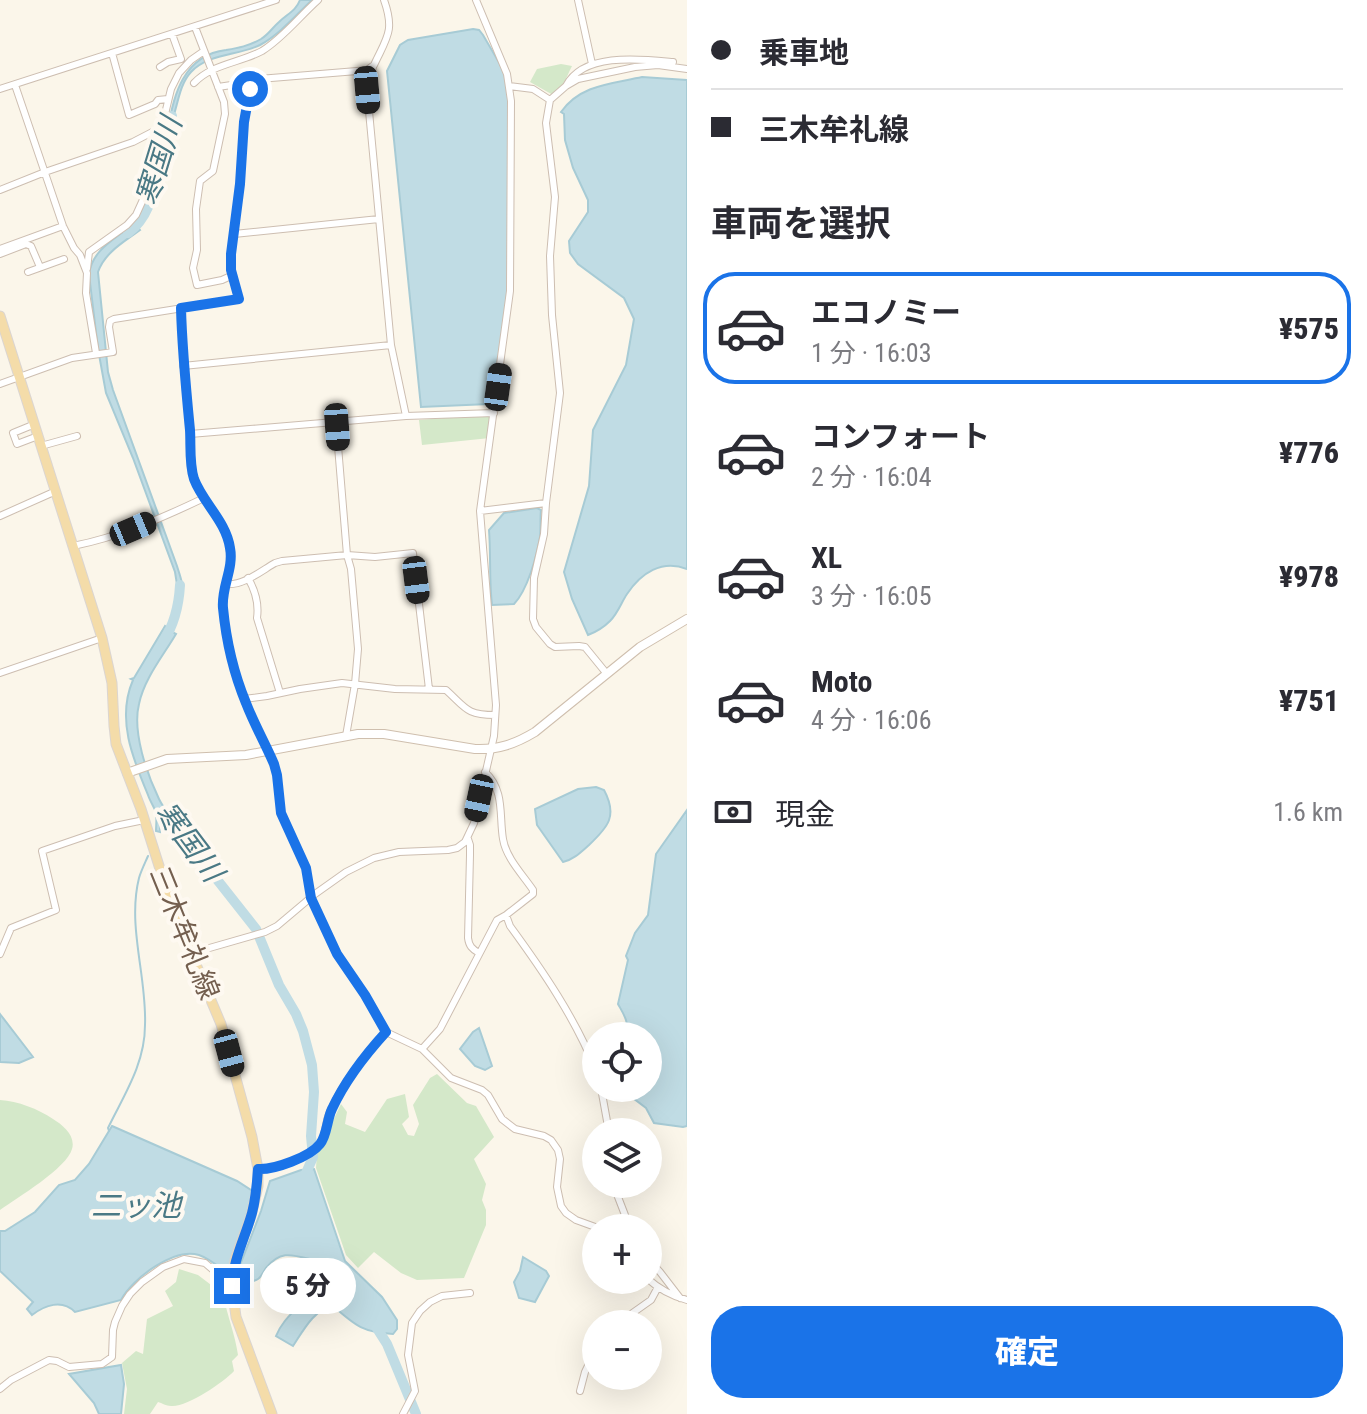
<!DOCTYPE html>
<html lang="ja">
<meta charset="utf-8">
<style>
body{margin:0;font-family:"Roboto Condensed","Noto Sans JP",sans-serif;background:#f2f2f3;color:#2b2b33;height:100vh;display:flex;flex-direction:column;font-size:30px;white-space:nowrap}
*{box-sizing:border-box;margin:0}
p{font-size:26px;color:#7c7c81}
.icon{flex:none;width:44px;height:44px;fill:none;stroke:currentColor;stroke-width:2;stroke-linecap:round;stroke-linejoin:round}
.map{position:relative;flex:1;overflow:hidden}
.side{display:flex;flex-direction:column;background:#fff;width:680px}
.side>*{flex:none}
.hud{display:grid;align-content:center;height:176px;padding:0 24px;background:#fff}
.controls{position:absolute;left:582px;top:1022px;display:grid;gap:16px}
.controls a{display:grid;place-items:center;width:80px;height:80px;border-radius:50%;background:#fff;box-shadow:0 8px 32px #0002;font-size:40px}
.end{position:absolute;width:36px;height:36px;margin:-18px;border:10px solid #1a73e8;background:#fff;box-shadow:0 0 0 4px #fff}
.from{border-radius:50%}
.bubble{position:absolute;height:56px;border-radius:28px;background:#fff;box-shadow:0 8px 32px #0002;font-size:26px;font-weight:800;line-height:56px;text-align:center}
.car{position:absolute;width:24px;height:48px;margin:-24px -12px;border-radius:10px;box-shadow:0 0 6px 2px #0007;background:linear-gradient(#222 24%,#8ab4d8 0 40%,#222 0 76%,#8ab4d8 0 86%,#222 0)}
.hud b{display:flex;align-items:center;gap:28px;height:76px;font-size:30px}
.hud b+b{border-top:2px solid #e1e1e2}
.hud i{width:20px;height:20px;background:#2b2b33}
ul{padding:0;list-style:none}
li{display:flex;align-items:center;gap:24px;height:112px;margin:0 16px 12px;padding:0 8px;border:4px solid transparent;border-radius:32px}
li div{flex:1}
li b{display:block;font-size:30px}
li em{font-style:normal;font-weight:800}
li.on{border-color:#1a73e8}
li>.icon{width:72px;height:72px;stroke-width:1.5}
h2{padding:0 24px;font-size:36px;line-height:96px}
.pay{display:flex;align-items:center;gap:20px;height:88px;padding:0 24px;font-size:30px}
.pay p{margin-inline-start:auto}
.cta{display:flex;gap:16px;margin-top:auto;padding:16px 24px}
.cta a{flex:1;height:92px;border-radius:32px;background:#1a73e8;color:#fff;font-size:32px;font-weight:800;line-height:92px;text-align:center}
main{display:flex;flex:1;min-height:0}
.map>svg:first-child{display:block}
.green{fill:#d4e8c9}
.water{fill:#c0dce4;stroke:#a7cbd5;stroke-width:2}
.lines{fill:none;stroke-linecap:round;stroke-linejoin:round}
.stream{stroke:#a7cbd5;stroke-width:2}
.river{stroke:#c0dce4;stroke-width:10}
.street-casing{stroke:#cdbeb1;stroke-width:8}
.secondary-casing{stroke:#cfbfae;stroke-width:10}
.primary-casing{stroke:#dbd5d1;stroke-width:11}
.street{stroke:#fff;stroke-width:6}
.secondary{stroke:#fff;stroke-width:8}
.primary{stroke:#f4dca9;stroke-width:9}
.route{stroke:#1a73e8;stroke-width:10}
.labels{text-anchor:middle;stroke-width:8;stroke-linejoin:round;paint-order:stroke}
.street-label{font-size:28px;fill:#745f4f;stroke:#fef9f1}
.water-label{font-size:30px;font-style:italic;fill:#4a7985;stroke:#fef9f1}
</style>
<main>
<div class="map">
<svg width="687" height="1414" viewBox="0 0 687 1414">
<rect width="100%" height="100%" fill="#fbf6ea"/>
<path class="green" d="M561,64L572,66C565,80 565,84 553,95L530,82L537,69Z
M493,414L490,438L422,445L419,420Z
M437,1074L467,1103L476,1106L494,1137L474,1159L486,1184L482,1200L486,1210V1225L464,1278L417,1280L401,1273L374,1252L358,1268L346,1255L316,1168L317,1152L326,1144L329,1129L341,1104L347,1112L345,1124L365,1132L387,1099L405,1094L409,1117L402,1124L408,1135L414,1136L419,1124L413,1105L430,1078Z
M0,1100C18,1101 38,1109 53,1119C63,1125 76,1136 72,1149C67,1168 17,1198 0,1210Z
M179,1269L198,1275L223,1294C227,1315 235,1334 238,1355L232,1361L234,1371C224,1382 186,1408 171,1406C166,1406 162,1403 158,1402L150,1414H124L127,1389L122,1363L136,1351L143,1354L147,1319L173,1306L165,1291L176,1282Z"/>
<path class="water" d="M300,0H312C296,15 280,34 260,45C237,56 209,53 191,72C177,87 178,112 168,130C173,95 184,55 226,50C238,48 249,46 261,39C269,34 272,28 279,22C287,14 296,11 300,0Z
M473,29L479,30L483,35L504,71L508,89L509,290L493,402L489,404L421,407L387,71L400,45L408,40Z
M642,77L687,80V569C662,559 641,573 627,594C621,603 618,613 610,621C604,627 596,632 588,635L572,599L564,572L589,486L593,430L626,365L634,319L624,298L578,264L570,253L569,241L588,212V200L573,168L565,140L564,114L561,112C580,85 610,84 642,77Z
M134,223L140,230C124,242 105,252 98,272L108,372L113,390L177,566C180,576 186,589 179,597L175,572L133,458L106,393L98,349L89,274C93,248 116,239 134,223Z
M537,508L541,510C540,519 541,528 540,537C537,556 527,591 514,604L492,605C489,580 491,556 489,530L504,513Z
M165,626L170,631L176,634C163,656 144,679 139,704C132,732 147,774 159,799C167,815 181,830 192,844V848L160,813V832L156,831C156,826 157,818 156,812C154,807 150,801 148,795C133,759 116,719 133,680L131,679L134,678Z
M596,787L604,790C618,816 608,827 589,845C581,852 573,860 563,862L537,825L535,809L578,789Z
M687,810V1126L683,1127L654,1123L646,1108L633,1098L629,1088H648V1036H624C631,1024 624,1015 618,1004L628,960L626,956L635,933L648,915L656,854Z
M0,1014L33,1057L19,1063L0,1062Z
M479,1028L492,1066L485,1070L475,1066L460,1049L473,1032Z
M112,1126L237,1181L254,1192L231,1276C221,1269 211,1259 199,1255C174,1247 132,1279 121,1300L75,1312C62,1299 45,1305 32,1315L27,1309L33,1302L0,1271V1231H5L35,1212L59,1185L75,1180L89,1164Z
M314,1169L345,1261L382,1297L397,1320V1329L393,1334C362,1332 356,1326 333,1306C314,1309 303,1331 293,1346L276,1336C284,1315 307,1303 312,1286C315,1278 310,1267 310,1259C290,1254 280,1251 266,1268C264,1271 261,1277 258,1279C252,1283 244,1281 237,1280L239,1268L261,1211L270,1181L301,1170Z
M523,1257L546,1271L549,1276L535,1302L519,1298L514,1282L520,1271Z
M121,1365L124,1384L121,1414H99L94,1403L69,1374Z"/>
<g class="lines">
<path class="stream" d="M109,1131L108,1128C124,1095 145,1064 145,1025C147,977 127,926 139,878C141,871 145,863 148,856"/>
<path class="river" d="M128,233C152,215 154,187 161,159C164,145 168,130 172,116
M163,642C174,625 179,604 180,585
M185,839L256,929L279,985L296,1014L303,1031L312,1065L314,1092L311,1136L313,1157L303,1180
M373,1322L387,1344L416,1414"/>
<defs>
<path id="street" d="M578,0L592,64
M195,27L224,102L225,114L213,171L200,181L196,209L197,250L193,268L197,285L222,280L233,275
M112,53L129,115L155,104L158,100L168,99
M160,67L168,62L181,59L172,34
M373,67L367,90L391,345L406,416
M194,83C212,64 239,63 262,51C283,38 299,17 318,0
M15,85L63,226L74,248L80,255L87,273L86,293L96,353
M509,86L533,89L550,100
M566,86C583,52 641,59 673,62
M218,87L238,84L250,89
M0,89L276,0
M0,190L45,172L133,142L162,127
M234,234L379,219
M0,249L63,226
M0,254L26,244L31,246L40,267
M87,269L89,252L127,225L136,215L146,193L171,89L179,73L191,60L204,51
M28,272L64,259
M181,308C182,349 186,389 190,430C192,446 188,464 194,478C203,503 226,521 230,548C234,569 221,587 223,608C226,639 234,674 246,703C254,724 265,743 274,764L277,775L281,813L306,868L311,898L337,954L365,995L386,1032L422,1049L451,1078L482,1090L488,1095L502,1119L515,1129L544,1136L551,1140L558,1150L560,1159L557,1187L561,1206L566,1213L576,1220L598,1228
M183,366L391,345
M0,384L72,358L113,352L109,327L110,321L114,319L239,299L231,270V254L240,184L244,122L253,83L259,79L357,71L367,70L374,65C387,37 395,31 384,0
M336,422L347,555L351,569L358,649L355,684L346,736
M35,424L13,433L17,444L38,436
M190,434L406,416L494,413
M41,446L77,436
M480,511L546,503
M0,516L56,491
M73,546C119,537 162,518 204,498
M248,578C255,590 259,604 257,618L280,693
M226,584C243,586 261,571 275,563L282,561L347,555L375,557L413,553L429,689
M0,673L102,638
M607,674L585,647L579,646L555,647L550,644L536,627L533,619L534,578L544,534L546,503L560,393L552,315L550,256L555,197L546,123L550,100L566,86L578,79L635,67L658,65L687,69
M244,699L267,696L300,689L342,683L395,689L446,690C466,708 466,715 495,715
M468,839L470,845V855L468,938C469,946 472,949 479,953
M506,915L510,926C543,971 575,1018 596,1070
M192,953L265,932L277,926L315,894L346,872L374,858L399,852L448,850L457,848L465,842L474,823L494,736L496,705L480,511L510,291L511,101L507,74L476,0
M0,954L11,928L56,910L42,851L115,826L144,820
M422,1049L440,1029L497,920L506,915L533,894V890C523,875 506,858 503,839C499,815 505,791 485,772
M601,1088L609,1132
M258,1169C274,1171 311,1157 320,1144C326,1136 325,1123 329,1114C342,1084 364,1056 386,1032
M613,1184L630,1228
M648,1259L660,1272L680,1298
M648,1279C660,1290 672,1296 687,1300
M617,1324L651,1300L658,1287
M0,1389L11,1380L49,1360L57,1361L69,1367L102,1364L112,1357L113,1330L115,1322L122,1306L130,1294L142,1282L163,1267L184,1259L205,1263L232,1286
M580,1391L585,1372L596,1349
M403,1414L415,1391L408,1355L412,1323L420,1311L430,1302L442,1296L470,1293"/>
<path id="secondary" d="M127,773L167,759L246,755L358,734H384L475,749C498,750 515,744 535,732L640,647L687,619"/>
<path id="primary" d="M0,316L102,638L112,683L114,726L116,744L141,809L173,910L221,1024L252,1137L258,1169V1186L251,1216L235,1260L232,1286L236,1317L272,1414"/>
</defs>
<use href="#street" class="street-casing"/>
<use href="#secondary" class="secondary-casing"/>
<use href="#primary" class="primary-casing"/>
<use href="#street" class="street"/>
<use href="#secondary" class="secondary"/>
<use href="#primary" class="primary"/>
</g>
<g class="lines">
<path class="route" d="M232,1286C233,1260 245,1238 252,1213C256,1198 257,1184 258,1169C274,1170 310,1157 320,1144C327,1136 327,1119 332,1109C345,1081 365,1055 386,1032L365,995L337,954L311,898L306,868L281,813L277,775L274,764C265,743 254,724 246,703C234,674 226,639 223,608C221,587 234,569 230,548C226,521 203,503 194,479C189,464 191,446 190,430C186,389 182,349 181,308L239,299L231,270V254L240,184L244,122L250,89"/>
</g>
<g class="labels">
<g class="street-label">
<text transform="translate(185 933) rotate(68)" y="10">三木牟礼線</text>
</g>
<g class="water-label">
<text transform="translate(159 161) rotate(-73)" y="10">寒国川</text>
<text transform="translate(189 842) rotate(53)" y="10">寒国川</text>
<text x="136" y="1216">二ッ池</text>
</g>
</g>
</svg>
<div class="controls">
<a><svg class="icon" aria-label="locate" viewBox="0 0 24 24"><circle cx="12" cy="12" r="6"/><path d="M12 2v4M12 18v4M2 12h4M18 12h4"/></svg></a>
<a><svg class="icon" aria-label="layers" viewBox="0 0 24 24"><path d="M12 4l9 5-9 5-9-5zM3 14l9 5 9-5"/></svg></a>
<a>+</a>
<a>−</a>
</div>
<i class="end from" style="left:250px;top:89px"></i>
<i class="end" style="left:232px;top:1286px"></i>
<div class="bubble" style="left:260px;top:1258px;width:96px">5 分</div>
<i class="car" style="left:367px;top:90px;rotate:175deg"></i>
<i class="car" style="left:498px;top:387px;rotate:8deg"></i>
<i class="car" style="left:337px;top:427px;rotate:176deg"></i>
<i class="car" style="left:133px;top:529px;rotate:67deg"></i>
<i class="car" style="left:416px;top:580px;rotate:173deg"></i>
<i class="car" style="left:479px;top:798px;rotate:192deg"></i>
<i class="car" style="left:229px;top:1053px;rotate:165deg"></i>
</div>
<section class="side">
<div class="hud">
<b><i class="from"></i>乗車地</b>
<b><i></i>三木牟礼線</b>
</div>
<h2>車両を選択</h2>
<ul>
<li class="on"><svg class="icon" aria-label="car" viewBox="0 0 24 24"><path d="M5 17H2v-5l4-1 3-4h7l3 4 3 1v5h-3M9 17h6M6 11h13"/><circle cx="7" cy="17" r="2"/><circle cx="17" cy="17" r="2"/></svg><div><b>エコノミー</b><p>1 分 · 16:03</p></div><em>¥575</em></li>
<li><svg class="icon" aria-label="car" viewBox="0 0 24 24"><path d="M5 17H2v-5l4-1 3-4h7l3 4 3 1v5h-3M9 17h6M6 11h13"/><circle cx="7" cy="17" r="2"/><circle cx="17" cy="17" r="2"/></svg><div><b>コンフォート</b><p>2 分 · 16:04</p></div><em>¥776</em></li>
<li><svg class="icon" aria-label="car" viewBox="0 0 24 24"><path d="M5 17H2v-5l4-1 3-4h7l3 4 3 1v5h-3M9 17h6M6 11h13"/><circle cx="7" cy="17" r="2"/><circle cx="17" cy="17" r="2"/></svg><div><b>XL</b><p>3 分 · 16:05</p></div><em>¥978</em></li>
<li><svg class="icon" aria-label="car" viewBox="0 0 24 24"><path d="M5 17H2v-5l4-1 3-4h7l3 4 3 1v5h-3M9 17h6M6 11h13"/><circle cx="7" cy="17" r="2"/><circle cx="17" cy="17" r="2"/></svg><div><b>Moto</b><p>4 分 · 16:06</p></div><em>¥751</em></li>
</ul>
<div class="pay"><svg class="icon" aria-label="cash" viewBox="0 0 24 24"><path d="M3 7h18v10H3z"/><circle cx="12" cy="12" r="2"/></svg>現金<p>1.6 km</p></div>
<div class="cta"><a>確定</a></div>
</section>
</main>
